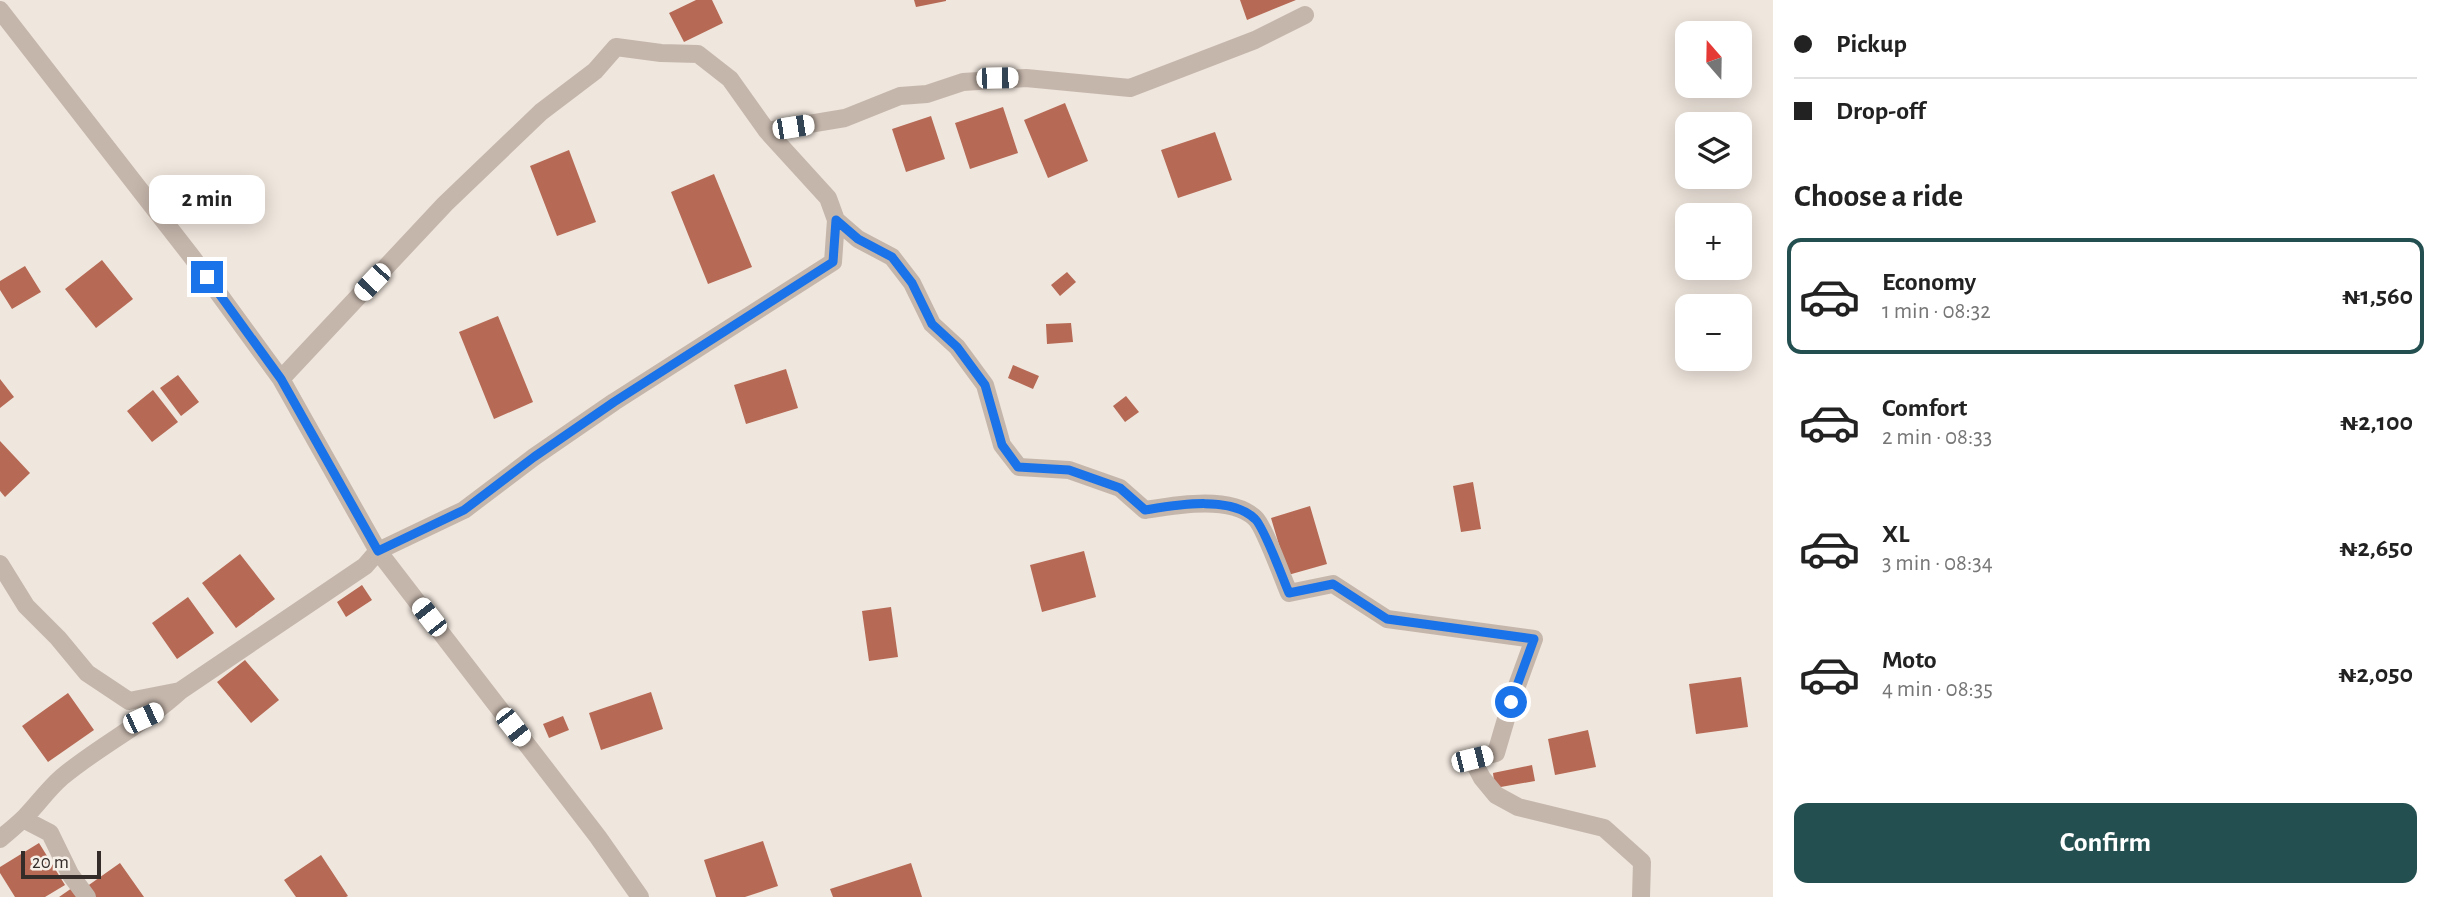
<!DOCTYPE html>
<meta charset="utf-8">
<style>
body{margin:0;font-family:"Alegreya Sans",sans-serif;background:#f2f2f2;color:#222;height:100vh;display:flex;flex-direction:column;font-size:26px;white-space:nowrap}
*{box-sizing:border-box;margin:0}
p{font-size:23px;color:#767676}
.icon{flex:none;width:38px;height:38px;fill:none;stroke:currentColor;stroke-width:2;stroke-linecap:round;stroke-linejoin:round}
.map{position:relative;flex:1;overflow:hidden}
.side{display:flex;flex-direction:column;background:#fff;width:665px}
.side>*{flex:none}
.guide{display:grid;align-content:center;height:154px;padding:0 21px;background:#fff}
.needle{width:46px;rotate:340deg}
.fabs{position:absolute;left:1675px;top:21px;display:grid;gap:14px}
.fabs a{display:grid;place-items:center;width:77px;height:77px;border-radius:14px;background:#fff;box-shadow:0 4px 18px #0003;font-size:35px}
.scale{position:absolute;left:21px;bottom:18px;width:80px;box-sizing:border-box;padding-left:7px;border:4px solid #342c29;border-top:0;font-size:19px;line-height:24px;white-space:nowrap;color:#342c29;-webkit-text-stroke:5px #f7f0e9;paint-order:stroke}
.end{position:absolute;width:32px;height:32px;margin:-16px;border:9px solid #1a73e8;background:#fff;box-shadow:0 0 0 4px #fff}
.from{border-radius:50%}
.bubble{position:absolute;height:49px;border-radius:14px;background:#fff;box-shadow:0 4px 18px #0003;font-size:23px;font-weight:700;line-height:49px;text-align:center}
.car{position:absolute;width:21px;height:42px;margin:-21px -10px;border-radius:9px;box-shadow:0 0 5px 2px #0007;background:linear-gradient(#fff 24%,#345 0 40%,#fff 0 76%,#345 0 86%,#fff 0)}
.guide b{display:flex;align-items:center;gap:24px;height:66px;font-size:26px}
.guide b+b{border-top:2px solid #e0e0e0}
.guide i{width:18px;height:18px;background:#222}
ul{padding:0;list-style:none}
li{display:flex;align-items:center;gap:21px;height:116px;margin:0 14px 10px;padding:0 7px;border:4px solid transparent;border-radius:14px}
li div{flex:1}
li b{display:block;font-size:26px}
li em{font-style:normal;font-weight:700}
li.selected{border-color:#244f50}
li>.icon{width:63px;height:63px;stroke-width:1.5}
h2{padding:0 21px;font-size:32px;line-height:84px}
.cta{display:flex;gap:14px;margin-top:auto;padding:14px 21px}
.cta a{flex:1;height:80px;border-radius:14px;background:#244f50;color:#fff;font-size:28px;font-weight:700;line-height:80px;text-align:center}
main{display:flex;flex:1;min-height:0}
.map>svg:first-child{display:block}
.building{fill:#b66954}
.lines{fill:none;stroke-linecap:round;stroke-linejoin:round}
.street{stroke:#c5b6ab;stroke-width:18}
.route{stroke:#1a73e8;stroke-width:9}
</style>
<main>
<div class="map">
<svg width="1773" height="897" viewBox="0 0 1773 897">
<rect width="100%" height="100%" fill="#efe6dd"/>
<path class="building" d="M696,0H712L723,23L684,42L669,13Z
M914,0H946V1L916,7Z
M1240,0H1296L1247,20Z
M1065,103L1088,161L1048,178L1024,120Z
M1003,107L1018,153L970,169L955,123Z
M931,116L945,159L906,172L892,129Z
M1215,132L1232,180L1178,198L1161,150Z
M569,150L596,222L557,236L530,166Z
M714,174L752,267L708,284L671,192Z
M102,260L133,299L96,328L65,289Z
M25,266L41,292L12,309L0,290V281Z
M1067,272L1076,282L1060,296L1051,285Z
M498,316L533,402L494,419L459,332Z
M1071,323L1073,342L1047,344L1046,324Z
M1013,365L1039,376L1033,389L1008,378Z
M786,369L798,408L746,424L734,385Z
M178,375L199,402L181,416L160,388Z
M0,379L14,397L0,408Z
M153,390L178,422L152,442L127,411Z
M1126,396L1139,412L1125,422L1113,406Z
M0,441L30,473L5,497L0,491Z
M1473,482L1481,529L1461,532L1453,486Z
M1310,506L1327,564L1288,575L1271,518Z
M1084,551L1096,597L1042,612L1030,565Z
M240,554L275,599L236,628L202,583Z
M362,585L372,600L346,617L337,602Z
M188,597L214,633L177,659L152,623Z
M891,607L898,657L869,661L862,611Z
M245,660L279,700L251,723L217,682Z
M1741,677L1748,727L1696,734L1689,684Z
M651,692L663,729L601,750L589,713Z
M68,693L94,730L48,762L22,726Z
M563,716L569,730L549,738L543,724Z
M1588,730L1596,767L1555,775L1548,739Z
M1532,765L1535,781L1495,788L1493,773Z
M763,841L778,886L745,897H716L704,860Z
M39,843L65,885L45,897H15L0,873V867Z
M321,855L348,896L346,897H296L284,880Z
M120,863L144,897H93L86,887Z
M911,863L922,897H833L830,889Z
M72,888L78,897H59Z"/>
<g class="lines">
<path class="street" d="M0,10L192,257L281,379L378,551L598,837L640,897
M836,220L858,239L892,257L912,283L932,324L957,347L985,385L1002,445L1019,467L1069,470L1120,488L1145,510C1176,505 1231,495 1255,518C1264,526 1283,579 1289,593L1333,584L1387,619L1534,639L1511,702L1496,753L1472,759L1482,778L1496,795L1518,807L1604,828L1642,862L1641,897
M281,379L445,204L541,112L595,71L616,47L661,53L698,54L730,79L767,131L845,118L900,96L927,94L963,82L1026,78L1130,88L1255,40L1305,15
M0,564L26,606L58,638L87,673L129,701L180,691L365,566L378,551L464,510L534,457L614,402L833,262L836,220L828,198L767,131
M23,819L50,833L70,874L87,897
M0,839C8,832 17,825 25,817C37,805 48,789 62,777C99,746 144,724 180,691"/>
</g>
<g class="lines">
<path class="route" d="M207,277L281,379L378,551L464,510L534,457L614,402L833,262L836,220L858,239L892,257L912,283L932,324L957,347L985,385L1002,445L1018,467L1069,470L1120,488L1145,510C1176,505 1231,495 1255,519C1264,527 1283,579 1289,593L1333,584L1387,619L1534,639L1511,702"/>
</g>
</svg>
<div class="fabs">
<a><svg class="needle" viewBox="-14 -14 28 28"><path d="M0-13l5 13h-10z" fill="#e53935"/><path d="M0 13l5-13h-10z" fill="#767676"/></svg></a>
<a><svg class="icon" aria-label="layers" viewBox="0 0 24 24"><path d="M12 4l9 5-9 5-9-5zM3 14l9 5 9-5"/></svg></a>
<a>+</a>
<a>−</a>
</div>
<div class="scale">20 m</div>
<i class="end from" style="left:1511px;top:702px"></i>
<i class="end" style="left:207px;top:277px"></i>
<div class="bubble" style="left:149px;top:175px;width:116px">2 min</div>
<i class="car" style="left:997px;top:78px;rotate:89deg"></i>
<i class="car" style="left:793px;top:127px;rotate:81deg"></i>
<i class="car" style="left:372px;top:282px;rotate:223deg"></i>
<i class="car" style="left:429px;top:617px;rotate:322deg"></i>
<i class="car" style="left:143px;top:718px;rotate:65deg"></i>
<i class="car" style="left:513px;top:727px;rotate:142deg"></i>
<i class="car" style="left:1472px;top:759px;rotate:76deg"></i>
</div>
<section class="side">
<div class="guide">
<b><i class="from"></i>Pickup</b>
<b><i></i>Drop-off</b>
</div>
<h2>Choose a ride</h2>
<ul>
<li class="selected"><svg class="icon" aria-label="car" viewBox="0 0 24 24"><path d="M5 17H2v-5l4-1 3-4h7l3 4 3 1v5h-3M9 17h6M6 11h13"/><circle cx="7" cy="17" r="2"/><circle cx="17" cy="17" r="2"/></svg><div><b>Economy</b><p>1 min · 08:32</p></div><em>₦1,560</em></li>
<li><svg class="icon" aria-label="car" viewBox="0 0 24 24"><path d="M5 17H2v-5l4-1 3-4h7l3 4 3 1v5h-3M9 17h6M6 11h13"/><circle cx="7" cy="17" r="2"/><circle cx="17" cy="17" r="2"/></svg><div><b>Comfort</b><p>2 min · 08:33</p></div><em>₦2,100</em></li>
<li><svg class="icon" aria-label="car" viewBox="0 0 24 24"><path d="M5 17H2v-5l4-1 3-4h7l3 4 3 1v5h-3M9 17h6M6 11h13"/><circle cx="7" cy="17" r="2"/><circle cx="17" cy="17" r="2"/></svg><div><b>XL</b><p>3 min · 08:34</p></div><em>₦2,650</em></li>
<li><svg class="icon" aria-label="car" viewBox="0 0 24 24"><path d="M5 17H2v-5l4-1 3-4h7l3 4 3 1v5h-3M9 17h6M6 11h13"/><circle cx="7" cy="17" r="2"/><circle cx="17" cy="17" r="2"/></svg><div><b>Moto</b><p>4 min · 08:35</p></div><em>₦2,050</em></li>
</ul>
<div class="cta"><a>Confirm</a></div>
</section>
</main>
